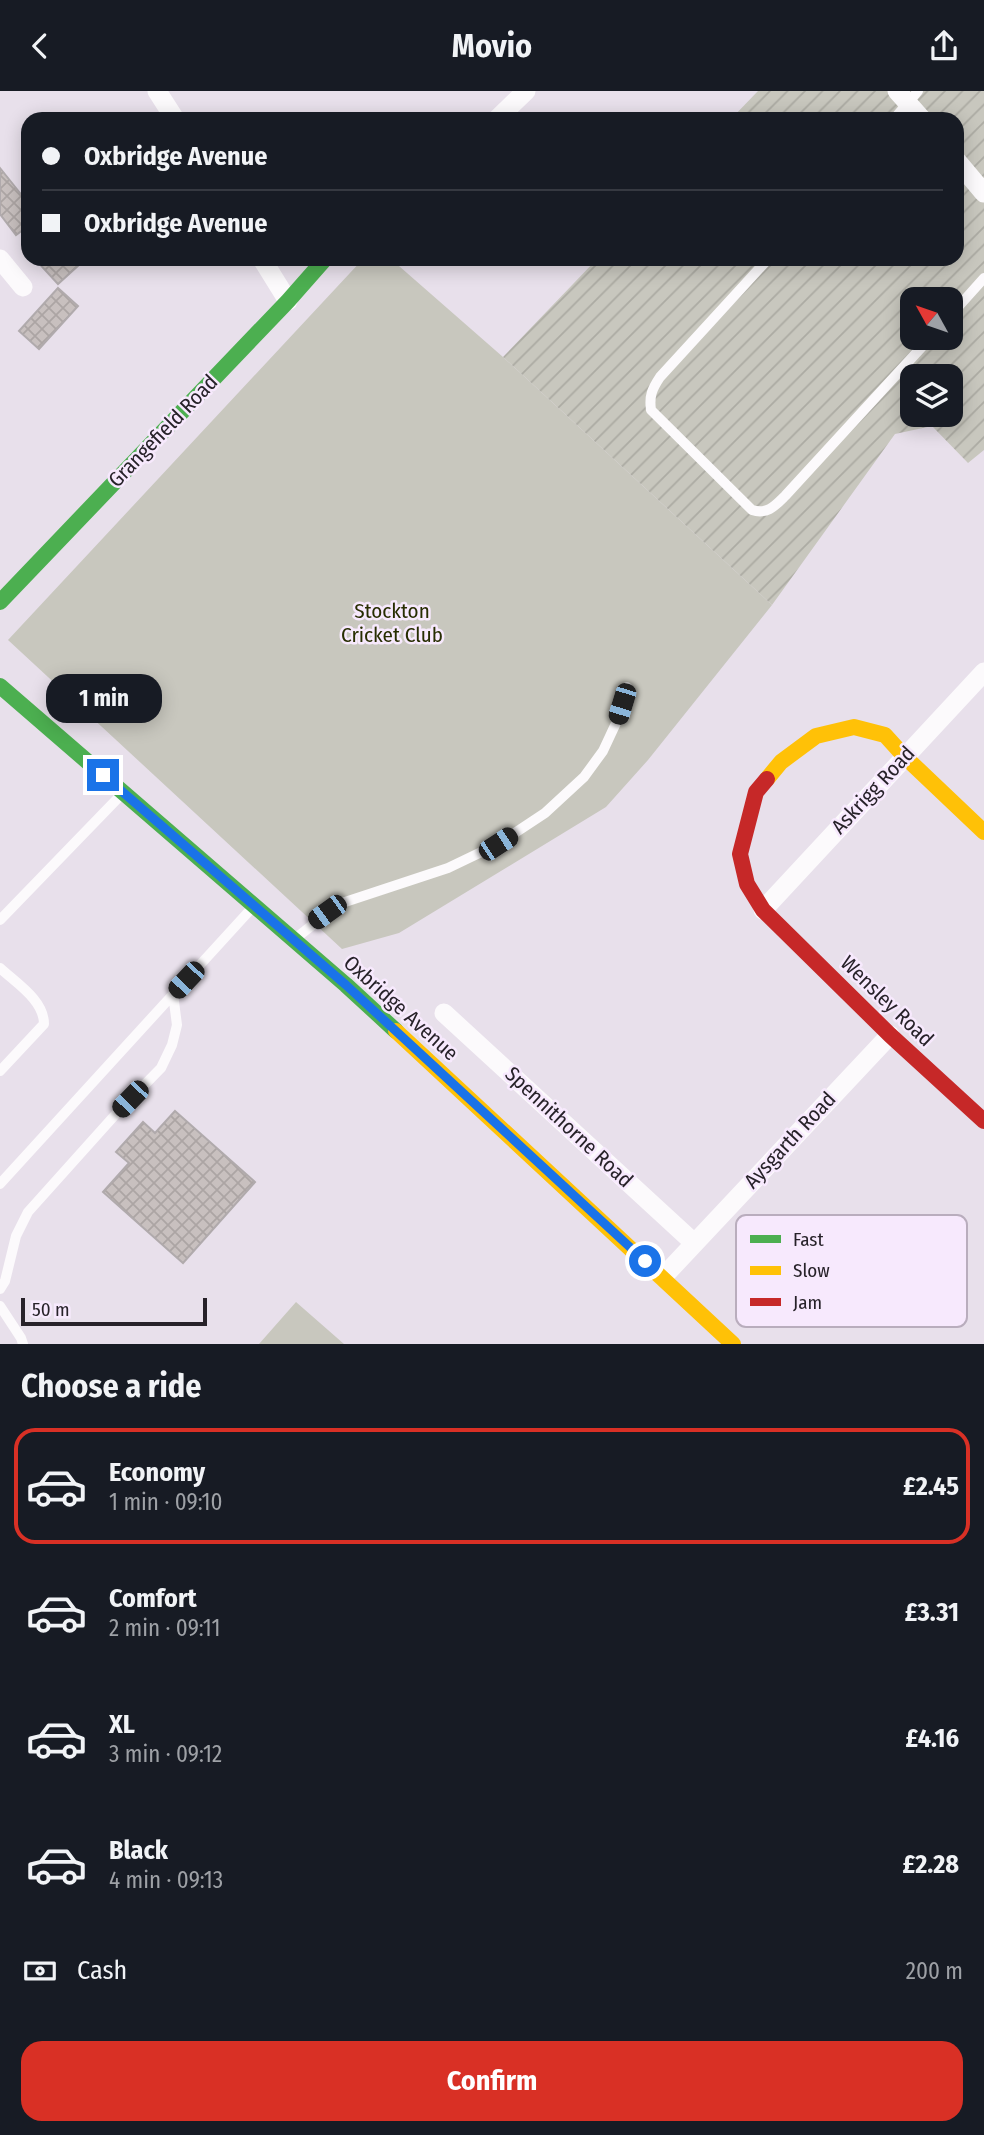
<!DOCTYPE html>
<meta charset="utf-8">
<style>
body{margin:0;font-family:"Fira Sans Condensed",sans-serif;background:#20242c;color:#f1f3f6;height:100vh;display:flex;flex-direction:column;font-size:26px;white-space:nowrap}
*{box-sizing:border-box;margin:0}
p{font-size:23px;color:#9ea1a6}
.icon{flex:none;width:38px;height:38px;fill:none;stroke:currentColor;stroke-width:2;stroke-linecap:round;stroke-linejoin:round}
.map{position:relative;height:1253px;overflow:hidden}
.panel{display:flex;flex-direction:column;background:#171b24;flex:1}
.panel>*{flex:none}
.banner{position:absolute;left:21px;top:21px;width:943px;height:154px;border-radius:21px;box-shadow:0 4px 18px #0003;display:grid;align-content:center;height:154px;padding:0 21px;background:#171b24}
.needle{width:46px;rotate:310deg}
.controls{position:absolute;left:900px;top:196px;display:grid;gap:14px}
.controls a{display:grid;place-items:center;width:63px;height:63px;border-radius:14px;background:#171b24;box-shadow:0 4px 18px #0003;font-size:35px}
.scale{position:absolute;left:21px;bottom:18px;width:186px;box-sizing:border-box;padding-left:7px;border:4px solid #272229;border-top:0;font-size:19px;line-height:24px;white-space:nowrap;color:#272229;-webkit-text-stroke:5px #f7e9fd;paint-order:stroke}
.end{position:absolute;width:32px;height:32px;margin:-16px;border:9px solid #1a73e8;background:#fff;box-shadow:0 0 0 4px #fff}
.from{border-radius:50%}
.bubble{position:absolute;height:49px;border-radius:21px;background:#171b24;box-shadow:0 4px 18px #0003;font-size:23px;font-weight:700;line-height:49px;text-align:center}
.car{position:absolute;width:21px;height:42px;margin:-21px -10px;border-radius:9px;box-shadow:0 0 5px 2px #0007;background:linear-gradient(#222 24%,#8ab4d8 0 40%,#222 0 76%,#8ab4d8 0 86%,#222 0)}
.banner b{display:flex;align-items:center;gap:24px;height:66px;font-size:26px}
.banner b+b{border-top:2px solid #363941}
.banner i{width:18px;height:18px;background:#f1f3f6}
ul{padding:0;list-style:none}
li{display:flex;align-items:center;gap:21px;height:116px;margin:0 14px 10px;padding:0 7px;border:4px solid transparent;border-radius:21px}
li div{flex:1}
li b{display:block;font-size:26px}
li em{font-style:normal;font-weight:700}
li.current{border-color:#d93025}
li>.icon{width:63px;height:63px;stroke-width:1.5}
h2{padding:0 21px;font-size:32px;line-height:84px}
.pay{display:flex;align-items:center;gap:18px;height:77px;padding:0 21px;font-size:26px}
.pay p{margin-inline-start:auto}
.primary-button{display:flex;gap:14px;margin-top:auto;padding:14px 21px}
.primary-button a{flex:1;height:80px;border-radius:21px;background:#d93025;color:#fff;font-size:28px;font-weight:700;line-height:80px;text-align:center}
header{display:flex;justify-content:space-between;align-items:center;height:91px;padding:0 21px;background:#171b24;font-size:32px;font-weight:700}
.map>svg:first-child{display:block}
.green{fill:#c8c7be}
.garden{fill:url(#garden-furrows);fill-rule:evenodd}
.building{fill:url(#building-cross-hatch);stroke:#b0aaac;stroke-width:2}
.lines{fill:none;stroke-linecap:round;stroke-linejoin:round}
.lane{stroke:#fcfafc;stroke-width:10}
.street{stroke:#fcfafc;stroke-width:19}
.fast{stroke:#4caf50;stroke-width:16}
.slow{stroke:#ffc107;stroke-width:16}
.jam{stroke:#c62828;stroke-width:16}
.route{stroke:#1a73e8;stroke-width:9}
.labels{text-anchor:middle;stroke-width:5;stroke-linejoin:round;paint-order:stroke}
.street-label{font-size:21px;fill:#272229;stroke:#f7e9fd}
.park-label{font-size:21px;fill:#272d01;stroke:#f7e9fd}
.key{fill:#f7e9fd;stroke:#b9adbd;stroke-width:2}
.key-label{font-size:19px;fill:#272229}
</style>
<header><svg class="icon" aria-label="back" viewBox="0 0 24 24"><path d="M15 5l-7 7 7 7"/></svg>Movio<svg class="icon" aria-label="share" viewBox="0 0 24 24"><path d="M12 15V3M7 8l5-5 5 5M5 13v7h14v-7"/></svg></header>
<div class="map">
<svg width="984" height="1253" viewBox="0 0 984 1253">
<defs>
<pattern id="garden-furrows" width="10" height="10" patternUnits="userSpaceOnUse" patternTransform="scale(1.75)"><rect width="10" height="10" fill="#c8c7be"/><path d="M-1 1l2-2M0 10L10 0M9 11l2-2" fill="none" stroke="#acaba3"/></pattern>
<pattern id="building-cross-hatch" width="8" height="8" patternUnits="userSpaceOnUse" patternTransform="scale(1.75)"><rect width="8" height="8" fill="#c8c0bf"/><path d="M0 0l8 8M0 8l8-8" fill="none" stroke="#aca5a4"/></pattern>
</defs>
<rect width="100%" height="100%" fill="#e8e0eb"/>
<path class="green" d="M363,168H391L503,266L772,514L648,669L606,716L399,842L342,858L8,549Z
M296,1211L344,1253H259Z"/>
<path class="garden" d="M758,0H984V359L968,372L932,335L895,343L772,514L503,266L597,168H957V28H731ZM912,208H950V247H912ZM912,285H950V324H912Z"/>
<path class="building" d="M0,77L28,112V135L16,144L0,123Z
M35,168H78L81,172L58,193Z
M58,197L78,215L39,258L19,240Z
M175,1020L255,1091L183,1172L103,1101L129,1072L116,1061L143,1031L155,1042Z"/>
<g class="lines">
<path class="lane" d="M894,28L918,0
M768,168L660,286C652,298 649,305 651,319L752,419C767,424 775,415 785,405L930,247
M950,225L984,187
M0,829L120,705
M296,847L339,813L448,777L498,753L545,722L584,686L603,660L617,630L627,596
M0,877C16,892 44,909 44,933L0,980
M0,1093L251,818
M0,1198L5,1190L16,1145L28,1121L115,1024L161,977L172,954L177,934L173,903
M0,1215L21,1247L23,1253"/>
<path class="street" d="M157,0L175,28
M897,0L922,28
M497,28L526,0
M957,70L984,102
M0,168L23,196
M262,168L288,210
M763,819L984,581
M444,922L693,1151
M663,1186L890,944"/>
<path class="fast" d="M0,511L288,210L325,168
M0,595L346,894L396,940"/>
<path class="slow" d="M767,688L781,671L816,645L854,636L885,644L904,665L984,741
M396,940L733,1253"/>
<path class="jam" d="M767,688L756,701L740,763L747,793L763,819L890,944L984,1030"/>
</g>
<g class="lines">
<path class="route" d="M103,684L346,894L645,1170"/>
</g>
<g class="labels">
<g class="street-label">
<text transform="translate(163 340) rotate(-46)" y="7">Grangefield Road</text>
<text transform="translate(873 699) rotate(-47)" y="7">Askrigg Road</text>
<text transform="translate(887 910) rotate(44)" y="7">Wensley Road</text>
<text transform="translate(401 917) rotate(42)" y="7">Oxbridge Avenue</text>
<text transform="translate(569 1036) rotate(43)" y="7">Spennithorne Road</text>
<text transform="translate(790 1049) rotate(-47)" y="7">Aysgarth Road</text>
</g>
<g class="park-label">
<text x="392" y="527">Stockton<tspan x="392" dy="24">Cricket Club</tspan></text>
</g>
</g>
<rect x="736" y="1124" width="231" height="112" rx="10" class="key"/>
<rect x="750" y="1144" width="31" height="8" fill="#4caf50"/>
<rect x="750" y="1175" width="31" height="9" fill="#ffc107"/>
<rect x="750" y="1207" width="31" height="8" fill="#c62828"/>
<g class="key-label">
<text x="793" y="1155">Fast</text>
<text x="793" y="1186">Slow</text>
<text x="793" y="1218">Jam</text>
</g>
</svg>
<div class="controls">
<a><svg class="needle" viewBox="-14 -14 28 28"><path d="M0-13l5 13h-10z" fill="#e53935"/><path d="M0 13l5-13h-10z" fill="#9ea1a6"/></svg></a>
<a><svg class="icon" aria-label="layers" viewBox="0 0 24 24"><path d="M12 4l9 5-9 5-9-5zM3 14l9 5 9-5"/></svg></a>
</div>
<div class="scale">50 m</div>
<i class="end from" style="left:645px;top:1170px"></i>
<i class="end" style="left:103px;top:684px"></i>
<div class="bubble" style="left:46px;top:583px;width:116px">1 min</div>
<i class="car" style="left:622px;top:613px;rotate:197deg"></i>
<i class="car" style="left:498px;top:753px;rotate:57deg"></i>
<i class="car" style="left:327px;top:821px;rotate:234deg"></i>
<i class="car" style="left:186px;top:889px;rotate:223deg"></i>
<i class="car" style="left:130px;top:1008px;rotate:224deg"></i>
<div class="banner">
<b><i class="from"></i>Oxbridge Avenue</b>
<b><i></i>Oxbridge Avenue</b>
</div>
</div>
<section class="panel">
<h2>Choose a ride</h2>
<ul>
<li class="current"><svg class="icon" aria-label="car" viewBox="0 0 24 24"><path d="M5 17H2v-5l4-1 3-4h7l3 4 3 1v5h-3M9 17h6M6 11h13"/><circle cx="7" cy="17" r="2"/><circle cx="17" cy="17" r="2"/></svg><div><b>Economy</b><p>1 min · 09:10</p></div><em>£2.45</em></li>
<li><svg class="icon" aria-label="car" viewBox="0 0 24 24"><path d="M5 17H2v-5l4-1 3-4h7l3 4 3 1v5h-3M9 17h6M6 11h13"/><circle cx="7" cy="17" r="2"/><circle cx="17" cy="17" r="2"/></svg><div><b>Comfort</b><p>2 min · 09:11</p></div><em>£3.31</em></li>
<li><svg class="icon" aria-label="car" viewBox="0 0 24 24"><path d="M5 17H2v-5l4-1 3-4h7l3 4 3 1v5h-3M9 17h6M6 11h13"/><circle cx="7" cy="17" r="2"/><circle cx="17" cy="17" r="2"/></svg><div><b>XL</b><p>3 min · 09:12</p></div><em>£4.16</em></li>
<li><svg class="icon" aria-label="car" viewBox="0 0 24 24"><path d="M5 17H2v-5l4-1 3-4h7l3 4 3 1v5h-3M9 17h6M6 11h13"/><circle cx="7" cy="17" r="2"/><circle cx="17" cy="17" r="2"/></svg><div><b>Black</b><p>4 min · 09:13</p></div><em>£2.28</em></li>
</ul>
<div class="pay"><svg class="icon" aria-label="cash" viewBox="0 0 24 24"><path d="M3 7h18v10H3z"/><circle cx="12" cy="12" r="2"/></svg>Cash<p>200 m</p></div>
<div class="primary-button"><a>Confirm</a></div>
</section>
